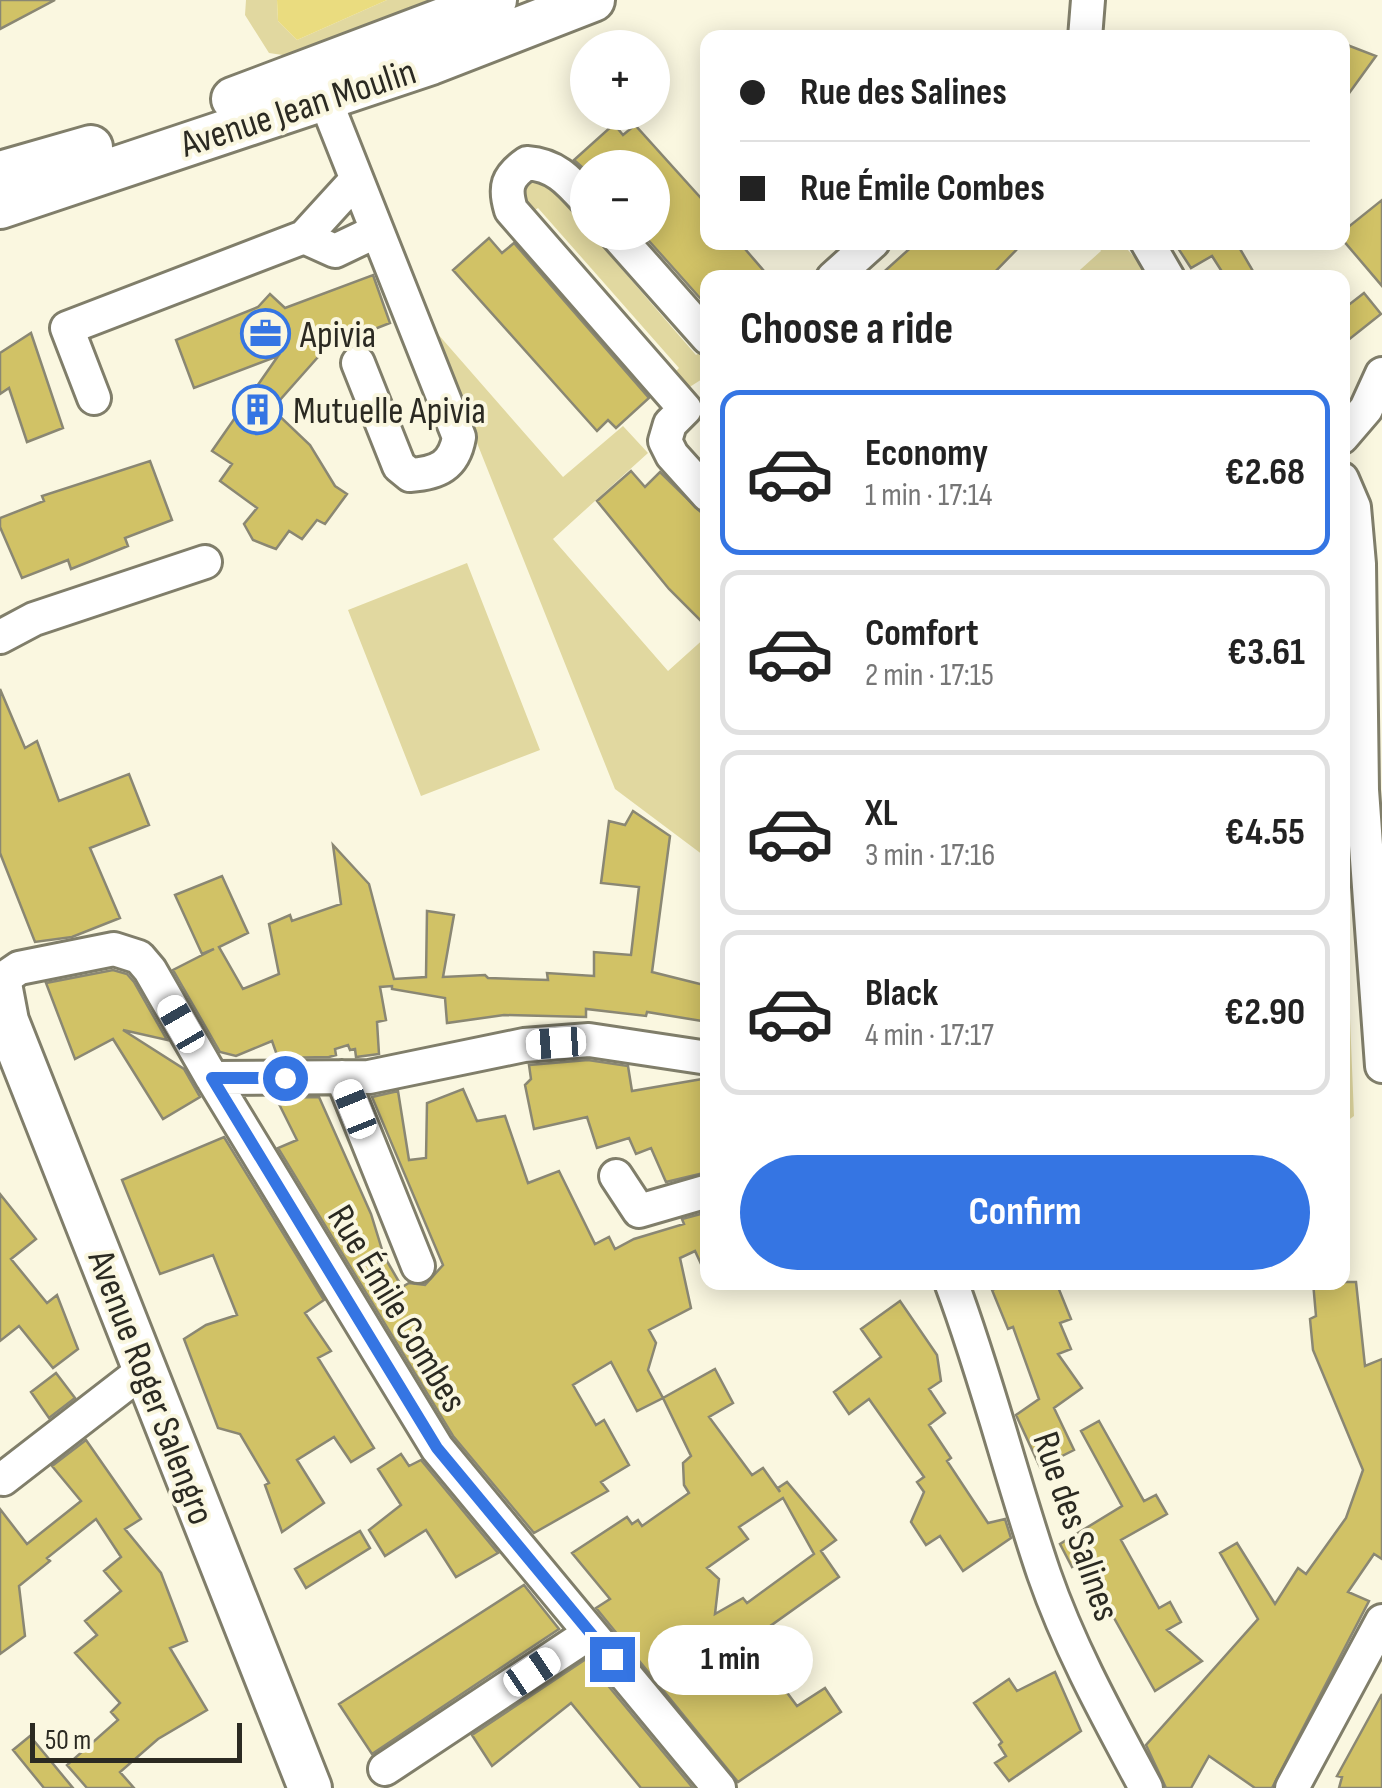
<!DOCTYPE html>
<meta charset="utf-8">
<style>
body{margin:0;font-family:"Sofia Sans Condensed",sans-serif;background:#f2f2f2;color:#222;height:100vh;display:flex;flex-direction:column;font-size:38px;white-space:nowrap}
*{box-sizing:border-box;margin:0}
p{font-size:32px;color:#767676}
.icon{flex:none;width:55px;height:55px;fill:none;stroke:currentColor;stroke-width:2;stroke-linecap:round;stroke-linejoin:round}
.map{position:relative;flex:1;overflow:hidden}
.sheet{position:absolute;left:700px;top:270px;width:650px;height:1020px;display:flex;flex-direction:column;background:#fff;border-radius:20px;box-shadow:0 5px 25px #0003}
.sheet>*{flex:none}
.banner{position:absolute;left:700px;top:30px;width:650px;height:220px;border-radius:20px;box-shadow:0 5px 25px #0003;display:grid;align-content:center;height:220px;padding:0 40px;background:#fff}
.controls{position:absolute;left:570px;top:30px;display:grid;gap:20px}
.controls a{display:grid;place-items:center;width:100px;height:100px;border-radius:50%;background:#fff;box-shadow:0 5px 25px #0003;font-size:50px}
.scale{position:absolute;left:30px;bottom:25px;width:212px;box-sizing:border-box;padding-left:10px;border:5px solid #2b2a22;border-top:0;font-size:28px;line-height:35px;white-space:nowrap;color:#2b2a22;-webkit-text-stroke:8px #faf7e0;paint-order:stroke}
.end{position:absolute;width:45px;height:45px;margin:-22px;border:12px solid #3575e3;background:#fff;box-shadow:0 0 0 5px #fff}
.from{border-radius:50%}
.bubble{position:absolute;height:70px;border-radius:35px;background:#fff;box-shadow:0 5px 25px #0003;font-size:32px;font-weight:700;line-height:70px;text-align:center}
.car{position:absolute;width:30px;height:60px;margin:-30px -15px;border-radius:12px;box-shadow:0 0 8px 2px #0007;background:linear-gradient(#fff 24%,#345 0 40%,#fff 0 76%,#345 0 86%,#fff 0)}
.banner b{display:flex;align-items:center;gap:35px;height:95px;font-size:38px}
.banner b+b{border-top:2px solid #e0e0e0}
.banner i{width:25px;height:25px;background:#222}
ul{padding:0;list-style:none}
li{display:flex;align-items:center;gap:30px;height:165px;margin:0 20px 15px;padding:0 20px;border:5px solid #e0e0e0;border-radius:20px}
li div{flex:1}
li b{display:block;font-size:38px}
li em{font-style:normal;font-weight:700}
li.active{border-color:#3575e3}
li>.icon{width:90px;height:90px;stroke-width:1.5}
h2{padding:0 40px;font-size:45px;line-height:120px}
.button{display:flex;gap:20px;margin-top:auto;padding:20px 40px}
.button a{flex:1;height:115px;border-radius:60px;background:#3575e3;color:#fff;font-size:40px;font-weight:700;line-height:115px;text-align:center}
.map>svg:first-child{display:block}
.green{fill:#e1d8a0}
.water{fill:#eadc7f}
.building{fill:#d1c266;stroke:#8a8773;stroke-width:2.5;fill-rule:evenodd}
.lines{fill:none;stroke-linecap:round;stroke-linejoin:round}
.minor-casing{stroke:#807e6a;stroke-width:38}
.major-casing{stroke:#807e6a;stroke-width:48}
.minor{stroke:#fff;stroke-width:32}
.major{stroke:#fff;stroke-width:42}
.route{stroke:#3575e3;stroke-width:12}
.labels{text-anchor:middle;stroke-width:8;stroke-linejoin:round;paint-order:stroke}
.street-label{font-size:38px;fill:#2b2a22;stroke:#faf7e0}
.poi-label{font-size:38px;fill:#2b2a22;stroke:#faf7e0;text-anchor:start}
</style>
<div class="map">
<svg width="1382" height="1788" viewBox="0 0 1382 1788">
<rect width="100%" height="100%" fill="#faf7e0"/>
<path class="green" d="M246,0H277L278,21L297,40L387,0H458L303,58L269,53L245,15Z
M535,177L562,188L556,193L696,355L706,348L707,350V376L688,388L672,375L679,368L538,208L528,215L521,190Z
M1096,242L1122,243L1151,277L1071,278L1101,251Z
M430,325L563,477L623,426L648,453L553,539L668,671L707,636V858L615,789Z
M467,563L540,750L421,796L348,610Z
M1343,847L1354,1116L1343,1124Z"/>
<path class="water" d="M277,0H387L297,40L278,21Z"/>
<path class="building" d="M0,0H55L0,29Z
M1342,43L1376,56L1342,103Z
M614,124L623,135L635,125L708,206V242H739L770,278H708V307L641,232H652V168H583L574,160Z
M1382,200V286L1342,239V232Z
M489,238L502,253L514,243L649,398L616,428L608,420L597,431L453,270Z
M917,242H1024L989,278H877Z
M1174,242H1236L1257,278H1226L1212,256L1191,268Z
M373,275L390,323L326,348L272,409L310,445L335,486L347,494L325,524L317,520L302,539L289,531L276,549L268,546L253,540L244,524L257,508L220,481L232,464L212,451L278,356L194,388L176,340L258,307L270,294L285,308Z
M1364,293L1381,314L1342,345V310Z
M31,333L63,428L27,442L9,388L0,394V353Z
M150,461L172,520L125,538L128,546L71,569L68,560L22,578L0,527V518L44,501L42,496Z
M631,471L645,487L660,472L708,519V628L669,589L597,501Z
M0,689L25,748L37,741L59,801L129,774L149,825L90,848L120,918L72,937L35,942L0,853Z
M633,811L670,836L652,972L708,986V1022L647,1012L646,1016L586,1009V1017L504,1015L447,1023L445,998L392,989V986L380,987L386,1020L377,1022L379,1054L356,1057L355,1049L350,1050L348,1045L335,1049L336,1055L329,1057L278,1058L272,1041L236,1056L220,1052L173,970L214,949L202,954L175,895L222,876L248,933L219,947L243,989L279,974L269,924L290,915L292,921L341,904L333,845L369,884L394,979L426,977L427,911L454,915L443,977L485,975L488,978L548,980L547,973L594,976V952L631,955L639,887L601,883L609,821L625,825Z
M113,970L127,974L134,982L167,1040L123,1030L184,1069L200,1097L163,1119L113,1039L75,1059L46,983Z
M588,1060L628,1066L632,1091L708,1078V1172L666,1182L651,1148L636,1154L629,1138L597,1148L587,1117L534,1129L525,1085L531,1079L529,1065Z
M463,1089L477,1121L505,1116L528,1183L559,1171L595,1244L609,1237L615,1249L634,1239L684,1224L682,1219L708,1212V1279L695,1251L680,1258L691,1308L649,1330L656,1343L648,1370L663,1398L637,1411L611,1362L573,1385L596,1425L604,1420L629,1465L601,1482L608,1491L534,1533L453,1436L278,1148L297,1140L276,1098L319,1097L371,1214L384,1256L402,1287L409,1283L425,1285L443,1265L372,1097L398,1091L409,1160L426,1158L427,1103Z
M224,1137L324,1300L305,1313L331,1351L318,1358L374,1448L351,1462L334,1437L297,1460L324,1503L282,1532L265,1485L269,1483L240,1434L218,1428L184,1339L206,1325L237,1315L213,1255L160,1274L122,1180Z
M0,1194L36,1239L11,1259L47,1303L57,1295L78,1349L53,1368L19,1326L0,1341Z
M1011,1282H1056L1071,1319L1060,1323L1071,1349L1058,1354L1082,1388L1054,1408L1074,1450L1040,1467L1016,1415L1039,1399L1013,1327L1008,1329L992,1290Z
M1313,1282H1356L1365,1366L1382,1359V1559L1374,1554L1348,1592L1369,1601L1272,1788H1255L1209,1756L1191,1788H1166L1146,1745L1258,1619L1220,1553L1237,1543L1275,1604L1298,1568L1306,1574L1346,1518L1363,1470L1313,1350L1310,1319L1316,1316Z
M900,1301L937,1355L941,1381L929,1389L945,1413L929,1425L951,1458L947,1461L988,1523L1005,1519L1011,1538L963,1571L940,1536L926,1545L911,1522L924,1492L917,1482L924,1477L869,1399L849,1414L834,1392L881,1357L861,1329Z
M715,1369L733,1403L709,1417L752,1475L763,1468L780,1492L778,1488L787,1482L836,1540L821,1551L839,1577L759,1634L780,1665L771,1671L797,1706L825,1688L841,1712L738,1782L596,1608L610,1599L572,1553L627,1517L632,1524L638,1520L642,1526L689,1493L684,1485L683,1463L691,1456L663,1398ZM783,1498L814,1554L747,1603L743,1598L715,1614L719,1579L707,1568L748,1539L739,1527Z
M56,1373L75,1398L49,1418L31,1392Z
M1099,1421L1144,1501L1156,1495L1167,1514L1121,1540L1159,1608L1170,1602L1181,1622L1167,1630L1202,1661L1155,1691L1082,1561L1072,1567L1060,1544L1122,1506L1081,1431Z
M86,1440L141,1519L125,1529L161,1573L187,1641L170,1648L207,1710L158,1739L120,1772L134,1788H87L67,1765L118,1720L111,1712L120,1703L75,1653L97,1635L85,1621L121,1591L104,1571L121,1557L96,1519L47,1558L50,1561L19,1586L25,1636L0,1654V1509L27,1544L81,1501L52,1466Z
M401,1454L409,1466L421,1460L498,1553L456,1577L426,1530L385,1556L369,1530L401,1505L378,1469Z
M360,1531L370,1548L306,1588L295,1569Z
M524,1585L559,1629L372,1754L339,1704Z
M586,1659L693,1788H641L571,1703L492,1766L472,1735Z
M1055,1672L1081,1731L1009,1781L995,1763L1006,1756L999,1745L1002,1742L974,1703L1009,1679L1017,1691Z
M1382,1694V1788H1339L1342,1777L1337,1776Z
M30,1736L73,1788H44L13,1750Z"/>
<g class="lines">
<defs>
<path id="minor" d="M1085,38L1088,0
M317,79L459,437C454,466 438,473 410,475L399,466L358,363
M588,202C569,181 556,165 527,163C507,177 504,187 511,210L685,409L670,424L665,441L672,455L708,495
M614,232L708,338
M304,237L335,251L377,231
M1147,242L1168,278
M833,278L873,242
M94,398L67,328L304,237L356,180
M1342,437L1366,409L1382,374
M1342,479L1354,507L1359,564L1362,790L1382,1066
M0,637L34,619L205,562
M0,981L19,968L114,949L139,957L150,970L212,1078L437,1448L719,1788
M342,1077L418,1266
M212,1078L369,1077L524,1045L589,1040L708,1058
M616,1176L639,1211L708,1191
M951,1282C987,1378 1011,1477 1044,1574C1070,1649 1109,1719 1146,1788
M3,1479L145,1369
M385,1769L590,1633
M1292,1788L1382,1621"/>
<path id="major" d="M233,99L495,0
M0,173L91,147
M0,207L431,63L593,0
M0,984L7,1021L310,1788"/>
</defs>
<use href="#minor" class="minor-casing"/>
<use href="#major" class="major-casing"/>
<use href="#minor" class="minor"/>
<use href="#major" class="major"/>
</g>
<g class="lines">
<path class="route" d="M285,1078H212L437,1448L612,1659"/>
</g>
<defs>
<symbol id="office-ring" viewBox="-11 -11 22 22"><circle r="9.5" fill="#faf7e0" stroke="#3575e3" stroke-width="1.5"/><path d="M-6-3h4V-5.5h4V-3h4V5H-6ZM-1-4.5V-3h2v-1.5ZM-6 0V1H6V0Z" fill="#3575e3"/></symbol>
<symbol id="building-ring" viewBox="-11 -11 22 22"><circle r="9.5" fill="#faf7e0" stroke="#3575e3" stroke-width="1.5"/><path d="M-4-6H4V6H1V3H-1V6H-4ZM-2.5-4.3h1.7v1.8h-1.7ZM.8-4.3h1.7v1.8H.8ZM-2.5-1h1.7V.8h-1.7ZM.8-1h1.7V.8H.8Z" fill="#3575e3"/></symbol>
</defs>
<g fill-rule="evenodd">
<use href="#office-ring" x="238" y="306" width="55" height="55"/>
<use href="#building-ring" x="230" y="382" width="55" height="55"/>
</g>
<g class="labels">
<g class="street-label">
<text transform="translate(298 107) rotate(-18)" y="13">Avenue Jean Moulin</text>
<text transform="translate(398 1308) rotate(59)" y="13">Rue Émile Combes</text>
<text transform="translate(152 1387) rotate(69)" y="13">Avenue Roger Salengro</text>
<text transform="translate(1077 1526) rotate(71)" y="13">Rue des Salines</text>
</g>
<g class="poi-label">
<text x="300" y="347">Apivia</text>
<text x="293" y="423">Mutuelle Apivia</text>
</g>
</g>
</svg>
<div class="controls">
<a>+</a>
<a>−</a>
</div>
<div class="scale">50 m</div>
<i class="end from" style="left:285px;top:1078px"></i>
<i class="end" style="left:612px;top:1659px"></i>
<div class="bubble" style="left:648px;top:1625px;width:165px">1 min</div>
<i class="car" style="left:181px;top:1024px;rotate:330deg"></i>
<i class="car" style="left:556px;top:1043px;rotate:266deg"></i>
<i class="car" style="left:355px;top:1109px;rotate:338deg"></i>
<i class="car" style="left:532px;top:1672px;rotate:56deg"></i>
<div class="banner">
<b><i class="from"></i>Rue des Salines</b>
<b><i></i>Rue Émile Combes</b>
</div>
<section class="sheet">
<h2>Choose a ride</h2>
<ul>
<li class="active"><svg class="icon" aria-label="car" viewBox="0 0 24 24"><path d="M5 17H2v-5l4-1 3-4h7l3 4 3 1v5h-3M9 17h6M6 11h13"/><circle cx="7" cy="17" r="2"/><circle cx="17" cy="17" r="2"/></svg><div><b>Economy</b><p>1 min · 17:14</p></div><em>€2.68</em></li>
<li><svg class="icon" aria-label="car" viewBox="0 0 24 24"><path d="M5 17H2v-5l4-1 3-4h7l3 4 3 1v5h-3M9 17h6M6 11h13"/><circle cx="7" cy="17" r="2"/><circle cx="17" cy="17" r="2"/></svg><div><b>Comfort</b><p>2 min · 17:15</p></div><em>€3.61</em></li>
<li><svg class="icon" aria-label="car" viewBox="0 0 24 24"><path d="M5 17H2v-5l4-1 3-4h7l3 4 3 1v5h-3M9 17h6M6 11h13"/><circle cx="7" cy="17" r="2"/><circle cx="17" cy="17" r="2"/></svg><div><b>XL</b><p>3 min · 17:16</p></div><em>€4.55</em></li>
<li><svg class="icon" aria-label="car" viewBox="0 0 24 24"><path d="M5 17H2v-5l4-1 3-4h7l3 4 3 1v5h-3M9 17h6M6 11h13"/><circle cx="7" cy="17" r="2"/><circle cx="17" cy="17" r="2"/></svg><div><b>Black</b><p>4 min · 17:17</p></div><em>€2.90</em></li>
</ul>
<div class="button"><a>Confirm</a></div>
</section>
</div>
